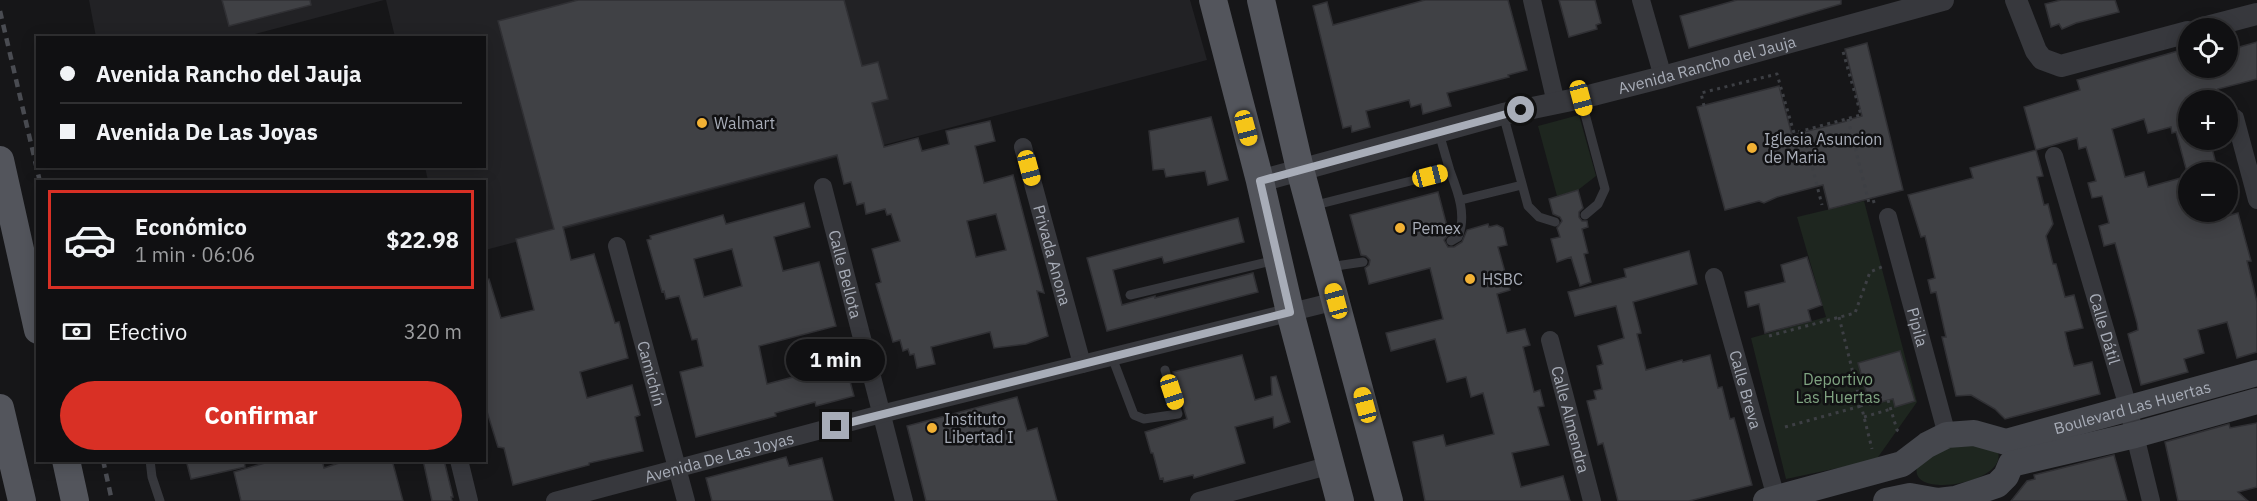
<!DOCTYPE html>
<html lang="es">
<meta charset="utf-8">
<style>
body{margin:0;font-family:"IBM Plex Sans",sans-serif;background:#19191b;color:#f1f3f6;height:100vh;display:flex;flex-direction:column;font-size:22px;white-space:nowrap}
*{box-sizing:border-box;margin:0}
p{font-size:20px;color:#9c9d9f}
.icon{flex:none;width:33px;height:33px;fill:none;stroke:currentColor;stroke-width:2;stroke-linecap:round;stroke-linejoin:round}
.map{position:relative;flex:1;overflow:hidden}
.details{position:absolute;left:36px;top:180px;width:450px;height:282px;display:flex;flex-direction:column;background:#101012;border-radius:0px;box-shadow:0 3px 15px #0003,0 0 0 2px #303032}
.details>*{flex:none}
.top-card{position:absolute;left:36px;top:36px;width:450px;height:132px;border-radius:0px;box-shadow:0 3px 15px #0003,0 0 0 2px #303032;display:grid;align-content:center;height:132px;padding:0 24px;background:#101012}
.buttons{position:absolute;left:2178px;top:18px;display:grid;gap:12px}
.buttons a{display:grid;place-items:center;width:60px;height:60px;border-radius:50%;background:#101012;box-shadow:0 3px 15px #0003,0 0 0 2px #303032;font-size:30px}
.end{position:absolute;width:27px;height:27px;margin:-14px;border:8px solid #a8adb8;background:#111;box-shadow:0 0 0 3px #111}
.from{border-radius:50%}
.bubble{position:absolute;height:42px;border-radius:21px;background:#101012;box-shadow:0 3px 15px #0003,0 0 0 2px #303032;font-size:20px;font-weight:700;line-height:42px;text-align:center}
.car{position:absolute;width:18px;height:36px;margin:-18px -9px;border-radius:8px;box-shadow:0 0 4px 2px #0007;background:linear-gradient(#f5c518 24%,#345 0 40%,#f5c518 0 76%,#345 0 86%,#f5c518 0)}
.top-card b{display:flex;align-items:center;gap:21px;height:57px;font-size:22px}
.top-card b+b{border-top:2px solid #303032}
.top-card i{width:15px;height:15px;background:#f1f3f6}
ul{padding:10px 0 0;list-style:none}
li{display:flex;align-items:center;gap:18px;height:99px;margin:0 12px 9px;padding:0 12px;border:3px solid #303032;border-radius:0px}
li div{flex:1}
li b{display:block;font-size:22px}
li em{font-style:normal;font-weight:700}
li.on{border-color:#d93025}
li>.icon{width:54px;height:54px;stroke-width:1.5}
.pay{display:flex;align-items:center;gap:15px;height:66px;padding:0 24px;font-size:22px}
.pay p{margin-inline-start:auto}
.button{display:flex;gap:12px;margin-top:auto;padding:12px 24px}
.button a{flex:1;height:69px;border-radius:36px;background:#d93025;color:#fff;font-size:24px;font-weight:700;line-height:69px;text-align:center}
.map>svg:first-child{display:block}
.built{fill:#222225}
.green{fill:#1e261f}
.building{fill:#404145;stroke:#303034;stroke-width:1.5;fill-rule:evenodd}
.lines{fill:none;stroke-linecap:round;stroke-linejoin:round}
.path{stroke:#3d3f44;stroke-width:3;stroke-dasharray:3 4.5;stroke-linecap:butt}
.service{stroke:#37383d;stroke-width:9}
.minor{stroke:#37383d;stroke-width:18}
.tertiary{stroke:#37383d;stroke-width:22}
.secondary{stroke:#45474d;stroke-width:26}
.primary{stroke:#53555c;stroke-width:28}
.rail{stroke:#4a4c52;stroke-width:4.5;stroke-dasharray:8 6;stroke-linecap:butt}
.route{stroke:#a8adb8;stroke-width:8}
.poi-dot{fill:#f2b134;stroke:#111113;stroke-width:2}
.labels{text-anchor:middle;stroke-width:5;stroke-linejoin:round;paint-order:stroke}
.street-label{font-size:16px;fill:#a8adb8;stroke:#111113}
.poi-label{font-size:16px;fill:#a8adb8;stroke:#111113;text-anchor:start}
.park-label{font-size:16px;fill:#7fa381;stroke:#111113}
</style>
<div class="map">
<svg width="2257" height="501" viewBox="0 0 2257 501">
<rect width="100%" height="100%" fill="#161618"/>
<path class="built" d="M89,0H384L240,38L96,37Z
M386,0H1190L1207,60L485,250L484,182L428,181L425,167L484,166V38L395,37Z"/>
<path class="green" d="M1579,115L1596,176L1578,190L1557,196L1538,126Z
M1864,201L1917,402L1876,460L1786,479L1751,338L1826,317L1797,217Z
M1977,442L1998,452C2008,484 1903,501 1918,464L1933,451Z"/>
<path class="building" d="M222,0H310L311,5L229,26Z
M578,0H844L862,66L878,62L888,99L872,103L884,147L918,138L922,151L949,144L946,131L990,121L995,141L975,146L984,183L1013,175L1044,293L1037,291L1048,336L1026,344L994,348L990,332L931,347L935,364L917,368L914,354L910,355L908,349L903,351L900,340L893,342L876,284L881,282L872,249L900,241L891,214L887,215L885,209L866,214L864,203L857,205L851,182L844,184L837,155L563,227L571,260L594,254L615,323L619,322L628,358L580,372L587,398L632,385L640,415L635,417L643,451L589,463V465L513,485L504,448L498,447L484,402V280L489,279L501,318L534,310L516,239L554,229L498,21ZM996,214L1006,250L976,257L967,221Z
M1425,0H1508L1527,70L1508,75L1509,77L1447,93L1451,106L1423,114L1421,104L1411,107L1409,100L1366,111L1370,127L1352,132L1351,126L1343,128L1313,6L1327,2L1333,25Z
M1559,0H1595L1601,23L1596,25L1597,29L1569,37Z
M1737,0H1841V4L1689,48L1680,16Z
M2061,0H2115L2119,12L2076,23L2062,29L2059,24L2051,27L2045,4Z
M2257,42V79L2218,89L2220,97L2210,100H2188V140H2210L2218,172H2187L2176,132L2172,133L2171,127L2148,133L2144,119L2112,129L2125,177L2144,172L2148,187L2188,176V212H2222L2224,217L2238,213L2251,261H2247L2257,302V352L2237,358L2227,322L2198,330L2204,353L2184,359L2188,372L2141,385L2128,334L2138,330L2137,323L2115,243L2104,246L2099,226L2109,223L2102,196L2092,198L2088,183L2096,181L2086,147L2079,149L2077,138L2036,150L2024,107L2080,90L2077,80L2188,48V68H2228V54L2234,52L2236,48Z
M1867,43L1903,190L1829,209L1823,185L1777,197L1764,203L1759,201L1725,210L1697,107L1779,86L1792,135L1851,120V119L1862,116L1845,49Z
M1211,117L1228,180L1208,185L1205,171L1166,177L1164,169L1153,170L1149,131Z
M2036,150L2043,176L2037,177L2044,205L2048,204L2053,224L2046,236L2053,264H2056L2065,297L2074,295L2083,328L2065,332L2069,349L2074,366L2092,362L2100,394L2005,419L1995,409L1971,395L1956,396L1942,337H1946L1936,292L1931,293L1928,280L1935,278L1925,236L1921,237L1908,195L1973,178L1970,168Z
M1578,190L1583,208L1579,212V217L1582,221H1587L1588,227L1582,229L1588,253L1584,254L1591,282L1580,286L1571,257L1557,262L1551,239L1560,237L1557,228L1562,221L1560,217L1553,214L1549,199Z
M1438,192L1449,234L1444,240L1448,247H1454L1462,242L1467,230L1488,224L1489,227L1497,225L1503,228L1507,245L1498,247L1510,290L1497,294L1507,333L1525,329L1530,345L1523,347L1534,392L1540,390L1544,406L1538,407L1549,445L1512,453L1521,487L1563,476L1570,501H1425L1413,442L1443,435L1446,446L1494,434L1483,393L1471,397L1466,377L1447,382L1435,339L1391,351L1386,333L1443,319L1430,268L1369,284L1365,268L1369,265L1370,260L1366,256L1361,255L1350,215Z
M804,203L810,227L774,237L783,271L819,262L836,326L759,346L767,384L845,363L854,396L816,406L815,402L775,413L776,416L696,437L680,372L703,366L697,339L692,340L679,296L666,299L664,291L662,292L647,240L651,239L650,236L723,215L726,224ZM732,249L742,286L704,297L694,259Z
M1238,218L1244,242L1164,263L1162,257L1113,270L1122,305L1155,296V298L1253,273L1258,292L1107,331L1087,258Z
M1689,251L1697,284L1633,302L1641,333L1637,334L1646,370L1682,360L1683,362L1710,355L1718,388L1722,387L1730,419L1734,418L1752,485L1689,501H1618L1603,443L1598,445L1587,401L1596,399L1594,391L1602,389L1597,366L1603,364L1598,346L1624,338L1616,306L1575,316L1568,292L1626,277L1624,269Z
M1807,257L1822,305L1808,310L1811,321L1765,333L1759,304L1748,307L1745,292L1785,282L1781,265Z
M1900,351L1915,401L1895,407L1893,399L1870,405L1858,363Z
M1242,355L1255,400L1272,395L1271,377L1276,376L1290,422L1274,428L1273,417L1235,427L1245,463L1194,478L1193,475L1164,482L1163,478L1160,479L1153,453H1151L1145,432L1187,419L1173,372Z
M1017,397L1027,431L1037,428L1057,501H926L907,426Z
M2257,423V487L2238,492L2248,501H2178L2165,442L2229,424L2230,428Z
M2114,455L2127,501H2011L2027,481L2035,479L2034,475Z
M786,457L789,466L822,458L833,501H712L706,478Z
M186,460H244L245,467L191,479Z
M275,460H322L324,468L348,460H392L403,501H241L234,472Z
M423,460H444L453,497H451L452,501H432Z"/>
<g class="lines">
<path class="path" d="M1704,106L1701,93L1777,74L1794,133L1861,115L1842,48
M1848,119L1869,203L1879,200
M1803,131L1822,205
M1839,317L1872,449
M1769,336L1855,313L1870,272L1884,266
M1888,400L1897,430L1900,432
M1864,417L1891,409
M1785,427L1861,406"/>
<path class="service" d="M1581,99L1605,189L1598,204L1585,215
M1503,114L1528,206L1539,217L1555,222
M1439,133L1450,171
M1461,200L1522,185
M1312,206L1450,171C1458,192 1467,215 1458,237L1451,241
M1329,267L1363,262
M1130,295L1276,260
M1112,357L1134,415L1144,419L1178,414L1165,370
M150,460L152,477L160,501"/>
<g class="minor">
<path d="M1532,0L1556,103"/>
<path d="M1641,0L1663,77"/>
<path d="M2235,118L2257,200"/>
<path id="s1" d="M1023,147L1082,364"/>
<path id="s2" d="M2054,156L2128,407L2151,501"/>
<path id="s3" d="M823,187L904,501"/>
<path id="s4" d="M1888,217L1947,435"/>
<path id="s5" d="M617,246L686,501"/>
<path id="s6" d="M1714,277L1777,501"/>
<path id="s7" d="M1550,340L1592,501"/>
<path d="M459,460L469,501"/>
<path id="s8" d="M555,501L881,414L1336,301"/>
<path d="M1199,501L1331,465"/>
</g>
<g class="tertiary">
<path d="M2016,0L2036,51L2042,59L2061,66L2188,32"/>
<path d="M2203,28L2257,14"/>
<path id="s9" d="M1260,181L1503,114L1581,98L1663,77L1943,0"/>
</g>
<g class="secondary">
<path id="s10" d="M1766,501L1902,464L1927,445L1947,435L1974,433L2006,442L2257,373"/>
<path d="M1886,501L1910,496L1938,501L1955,499L1997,485L2006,476L2011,464L2135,435L2257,401"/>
</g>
<path class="primary" d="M1213,0L1260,181L1290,312L1340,501
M1261,0L1300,169L1389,501
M0,160L38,330
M0,408L22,501
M66,460L75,501"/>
<path class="rail" d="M0,11L40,182
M103,460L112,501"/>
</g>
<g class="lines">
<path class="route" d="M836,426L1290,312L1260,181L1521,110"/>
</g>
<g class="poi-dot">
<circle cx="702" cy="123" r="6"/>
<circle cx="1752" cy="148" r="6"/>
<circle cx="1400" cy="228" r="6"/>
<circle cx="1470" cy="279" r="6"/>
<circle cx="932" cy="428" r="6"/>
</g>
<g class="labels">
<g class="street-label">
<text dy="6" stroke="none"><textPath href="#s9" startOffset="462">Avenida Rancho del Jauja</textPath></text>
<text dy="6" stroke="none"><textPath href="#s1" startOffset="112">Privada Anona</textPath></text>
<text dy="6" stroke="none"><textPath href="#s3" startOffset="90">Calle Bellota</textPath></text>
<text dy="6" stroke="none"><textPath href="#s4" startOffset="114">Pipila</textPath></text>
<text dy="6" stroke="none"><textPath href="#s2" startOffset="180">Calle Dátil</textPath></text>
<text dy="6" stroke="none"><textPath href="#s5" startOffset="132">Camichín</textPath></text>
<text dy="6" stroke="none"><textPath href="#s6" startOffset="117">Calle Breva</textPath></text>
<text dy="6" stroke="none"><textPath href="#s10" startOffset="386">Boulevard Las Huertas</textPath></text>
<text dy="6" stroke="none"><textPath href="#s7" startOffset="82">Calle Almendra</textPath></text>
<text dy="6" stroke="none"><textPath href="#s8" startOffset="170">Avenida De Las Joyas</textPath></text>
</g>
<g class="poi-label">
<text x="714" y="129">Walmart</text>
<text x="1764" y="145">Iglesia Asuncion<tspan x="1764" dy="18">de Maria</tspan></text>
<text x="1412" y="234">Pemex</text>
<text x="1482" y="285">HSBC</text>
<text x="944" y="425">Instituto<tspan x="944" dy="18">Libertad I</tspan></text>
</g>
<g class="park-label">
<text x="1838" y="385">Deportivo<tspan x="1838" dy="18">Las Huertas</tspan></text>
</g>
</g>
</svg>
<div class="buttons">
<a><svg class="icon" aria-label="locate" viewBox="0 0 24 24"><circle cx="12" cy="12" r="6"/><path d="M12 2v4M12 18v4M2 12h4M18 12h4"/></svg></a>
<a>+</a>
<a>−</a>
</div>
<i class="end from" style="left:1521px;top:110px"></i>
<i class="end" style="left:836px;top:426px"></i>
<div class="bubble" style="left:786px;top:339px;width:99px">1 min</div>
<i class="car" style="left:1581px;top:98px;rotate:165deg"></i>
<i class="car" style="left:1246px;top:128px;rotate:165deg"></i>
<i class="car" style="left:1029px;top:168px;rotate:165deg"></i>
<i class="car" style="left:1430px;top:176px;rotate:76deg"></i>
<i class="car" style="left:1336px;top:301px;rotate:345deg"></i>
<i class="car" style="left:1172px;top:392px;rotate:162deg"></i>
<i class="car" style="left:1365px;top:405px;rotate:345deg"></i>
<div class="top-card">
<b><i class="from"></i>Avenida Rancho del Jauja</b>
<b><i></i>Avenida De Las Joyas</b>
</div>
<section class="details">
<ul>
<li class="on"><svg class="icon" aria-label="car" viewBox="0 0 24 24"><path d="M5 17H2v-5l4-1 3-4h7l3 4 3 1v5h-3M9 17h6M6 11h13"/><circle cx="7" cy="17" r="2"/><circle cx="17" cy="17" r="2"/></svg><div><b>Económico</b><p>1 min · 06:06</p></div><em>$22.98</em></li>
</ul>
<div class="pay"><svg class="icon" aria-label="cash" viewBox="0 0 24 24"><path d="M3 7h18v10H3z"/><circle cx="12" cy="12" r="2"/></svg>Efectivo<p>320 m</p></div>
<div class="button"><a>Confirmar</a></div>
</section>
</div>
